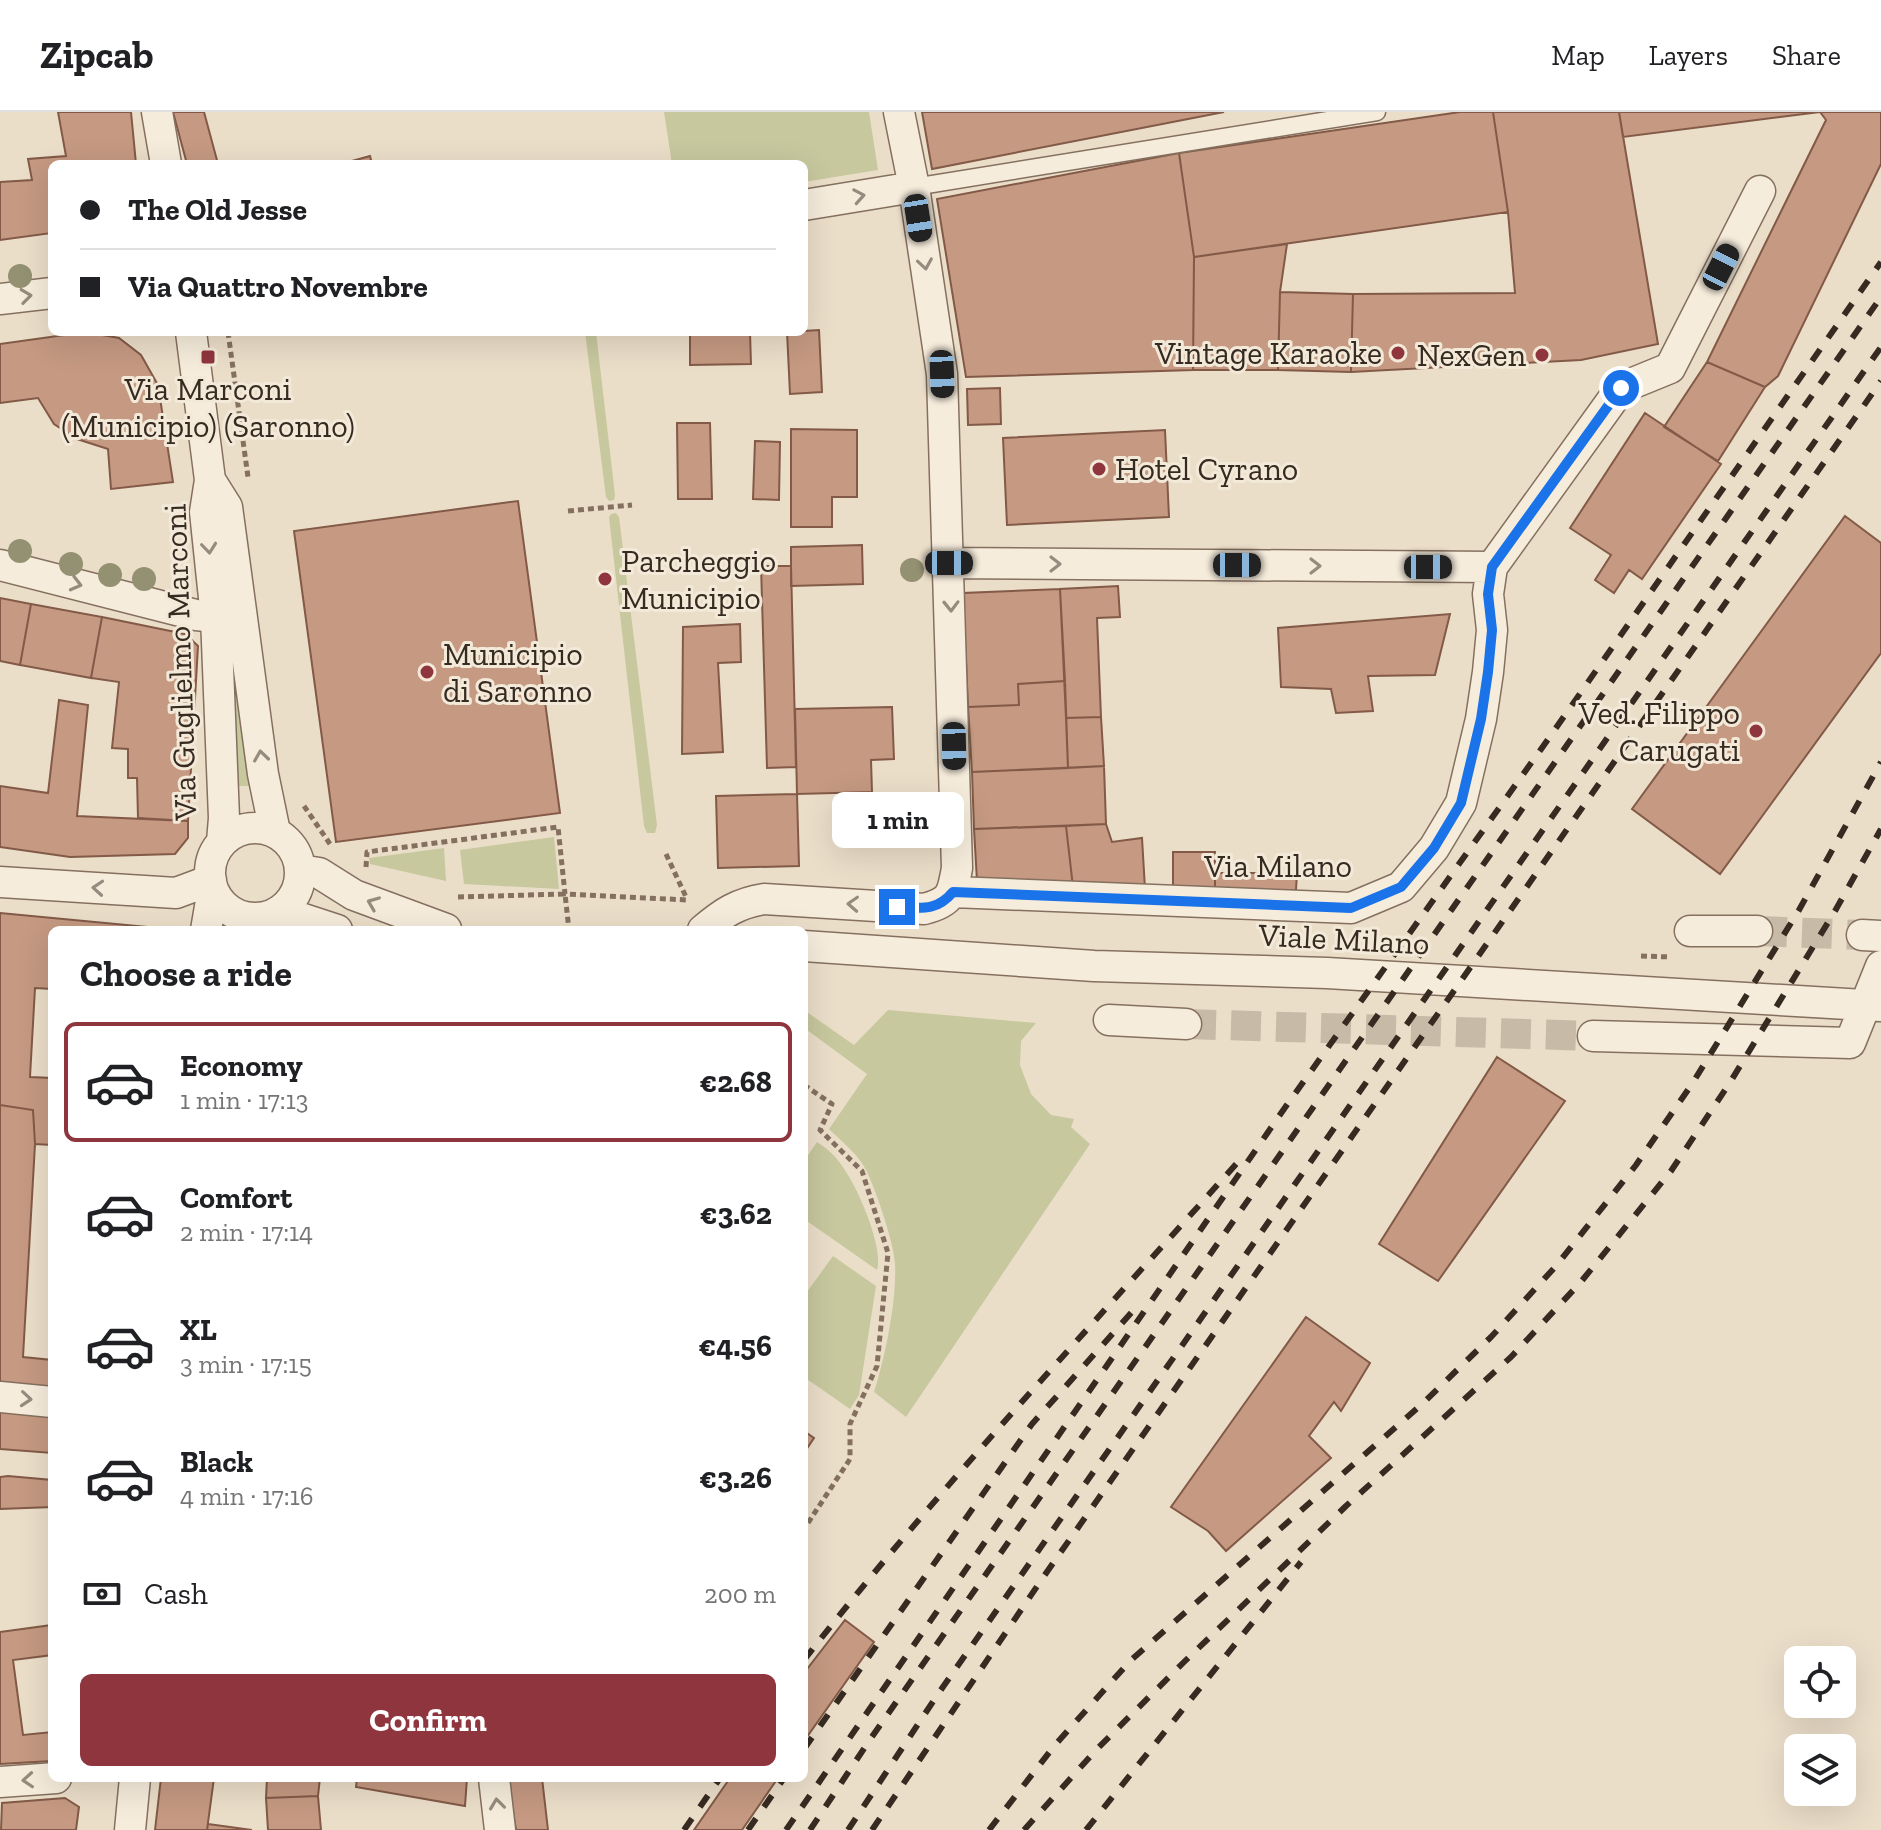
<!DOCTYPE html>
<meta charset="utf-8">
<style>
body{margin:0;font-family:"Zilla Slab",serif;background:#f6f6f6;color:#202124;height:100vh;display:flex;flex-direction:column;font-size:30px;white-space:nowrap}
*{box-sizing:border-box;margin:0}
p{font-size:26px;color:#757577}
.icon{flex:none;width:44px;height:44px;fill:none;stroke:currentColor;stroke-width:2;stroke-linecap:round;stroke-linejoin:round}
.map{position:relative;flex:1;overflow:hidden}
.sheet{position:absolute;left:48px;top:814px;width:760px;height:856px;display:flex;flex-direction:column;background:#fff;border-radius:12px;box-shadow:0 8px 32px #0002}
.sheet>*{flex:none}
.top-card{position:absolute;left:48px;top:48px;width:760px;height:176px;border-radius:12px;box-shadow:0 8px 32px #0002;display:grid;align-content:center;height:176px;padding:0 32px;background:#fff}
.fabs{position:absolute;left:1784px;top:1534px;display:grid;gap:16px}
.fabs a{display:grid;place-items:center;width:72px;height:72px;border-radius:12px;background:#fff;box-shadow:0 8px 32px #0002;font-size:40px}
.end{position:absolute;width:36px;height:36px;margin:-18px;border:10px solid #1a73e8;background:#fff;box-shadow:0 0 0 4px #fff}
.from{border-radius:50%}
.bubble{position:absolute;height:56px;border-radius:12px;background:#fff;box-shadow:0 8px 32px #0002;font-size:26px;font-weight:700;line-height:56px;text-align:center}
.car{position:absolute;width:24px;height:48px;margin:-24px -12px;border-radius:10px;box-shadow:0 0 6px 2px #0007;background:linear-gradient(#222 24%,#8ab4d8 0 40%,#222 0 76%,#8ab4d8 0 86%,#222 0)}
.top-card b{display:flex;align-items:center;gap:28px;height:76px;font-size:30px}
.top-card b+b{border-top:2px solid #e0e0e0}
.top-card i{width:20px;height:20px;background:#202124}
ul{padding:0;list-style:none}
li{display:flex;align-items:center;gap:24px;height:120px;margin:0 16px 12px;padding:0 16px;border:4px solid transparent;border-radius:12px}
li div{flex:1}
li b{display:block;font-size:30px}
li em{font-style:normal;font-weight:700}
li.on{border-color:#8f353d}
li>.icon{width:72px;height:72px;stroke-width:1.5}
h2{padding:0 32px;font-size:36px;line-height:96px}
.pay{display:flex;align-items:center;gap:20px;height:88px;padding:0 32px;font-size:30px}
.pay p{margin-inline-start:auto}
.button{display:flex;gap:16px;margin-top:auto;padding:16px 32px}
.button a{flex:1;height:92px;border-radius:12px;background:#8f353d;color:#fff;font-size:32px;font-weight:700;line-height:92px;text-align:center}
header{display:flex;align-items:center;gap:48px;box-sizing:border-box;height:112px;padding:0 40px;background:#fff;border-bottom:2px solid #e0e0e0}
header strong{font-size:38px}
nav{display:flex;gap:44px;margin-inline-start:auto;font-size:28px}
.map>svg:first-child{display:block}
.green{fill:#c7c89e}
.building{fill:#c59982;stroke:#825a47;stroke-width:2}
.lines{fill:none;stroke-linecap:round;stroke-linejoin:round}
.street-tunnel{stroke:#c7baa7;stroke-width:30;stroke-dasharray:30 15;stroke-linecap:butt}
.lane-casing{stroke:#85705f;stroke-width:19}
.street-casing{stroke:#85705f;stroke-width:33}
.path{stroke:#85705f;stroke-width:5;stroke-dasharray:6 4;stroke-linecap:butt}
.lane{stroke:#f6ecdc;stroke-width:16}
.street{stroke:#f6ecdc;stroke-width:30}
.rail{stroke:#372a21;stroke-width:6;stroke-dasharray:14 14;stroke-linecap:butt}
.tree{fill:#939172}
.oneway{stroke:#968b7e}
.route{stroke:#1a73e8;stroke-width:10}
.poi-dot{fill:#8f353d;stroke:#f3e9d8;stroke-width:3}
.labels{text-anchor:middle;stroke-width:6;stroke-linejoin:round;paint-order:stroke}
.poi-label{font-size:32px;fill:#372a21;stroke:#f3e9d8;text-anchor:end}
.street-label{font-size:32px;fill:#372a21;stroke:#f3e9d8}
</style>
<header>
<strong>Zipcab</strong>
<nav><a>Map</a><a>Layers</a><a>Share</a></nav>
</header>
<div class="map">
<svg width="1881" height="1718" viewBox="0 0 1881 1718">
<rect width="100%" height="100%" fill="#ebdec9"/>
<path class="green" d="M664,0H869L878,58L804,70V52H672Z
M585,220H596L615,383L614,388L609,389L606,385Z
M616,401L619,405L657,713L655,721H647L644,714L609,405L611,402Z
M238,562L252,674H235L227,566Z
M554,725L559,777L464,772L460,738Z
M444,736L446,769L370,752L369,746Z
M804,898L854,933L888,898L1036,911L1021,929L1020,953L1031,982L1051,1003L1074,1007L1071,1015L1090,1032L906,1305L874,1280C885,1246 897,1188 895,1152C894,1131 876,1078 866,1058C859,1043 841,1029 829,1017L867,962L807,918L804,921Z
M817,1030C828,1037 837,1045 844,1057C858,1076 884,1136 877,1158L804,1107V1049Z
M833,1144L876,1174L859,1283L850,1297L804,1265V1184Z"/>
<path class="building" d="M58,0H131L136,52H52V121L0,128V70L32,68L28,47L66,44Z
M173,0H204L218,52H187Z
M922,0H1224L932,57Z
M1460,0H1493L1508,100L1194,145L1179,41Z
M1493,0H1619L1658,232L1581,248L1351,260L1353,182L1515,181L1508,100Z
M1619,0H1881V52L1778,264L1765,275L1707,250L1826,8L1820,0L1623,25Z
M1179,41L1194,145L1193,258L966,265L937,87Z
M370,44L372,52H341Z
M1287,132L1280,180L1278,258H1193L1194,145Z
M1280,180L1353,182L1351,260L1278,258Z
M819,218L822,280L790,282L787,220Z
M86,220L119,226L141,243L158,273L173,370L111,377L108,337L77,327L54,312L38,286L0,291V232Z
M690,220H750L751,252L690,253Z
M1707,250L1765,275L1718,349L1664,315Z
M1000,276L1001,312L968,313L967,277Z
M1645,301L1721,352L1642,467L1629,458L1614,481L1595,468L1611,443L1570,416Z
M677,311H710L712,387H678Z
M791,317L857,318V385H832V415H791Z
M1165,318L1169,405L1007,413L1003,326Z
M755,329L780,330L779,388L753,387Z
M518,389L560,701L336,730L294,419Z
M1845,404L1881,431V541L1720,762L1632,697Z
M862,433L863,472L791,474V435Z
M761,454H791L796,655L767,656Z
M1118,474L1120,505L1097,506L1101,605L1066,606L1060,477Z
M1060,477L1065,569L1018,572L1019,593L968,595L963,481Z
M0,486L31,492L20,553L0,549Z
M31,492L102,505L91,566L20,553Z
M1450,502L1435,563L1368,564L1373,599L1336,601L1331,577L1281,575L1278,516Z
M102,505L185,522L198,534L188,709L138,706L137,666H128V637L112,636L119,570L91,566Z
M740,512L741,550L718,551L723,640L682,642L683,515Z
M1065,569L1068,656L972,660L968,595L1019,593L1018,572Z
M59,588L88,593L77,704L188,709V726L175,742L70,745L0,735V674L48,681Z
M892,595L894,647L871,648L872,680L797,682L795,597Z
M1101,605L1104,654L1068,656L1066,606Z
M1104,654L1106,712L974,717L972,660Z
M797,682L799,754L718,756L716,684Z
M1106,712L1112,730L1142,726L1145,777L1073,775L1066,714Z
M1066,714L1073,775L977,769L974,717Z
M1173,740H1215V779H1173Z
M1215,761H1297L1296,778L1215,779Z
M0,801L179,818H52V877L35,876L30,965L52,966V1033L35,1032L33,998L0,993Z
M1497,945L1565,989L1438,1169L1379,1132Z
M0,993L33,998L35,1032L23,1245L52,1248V1275L0,1270Z
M1306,1205L1370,1251L1341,1299L1334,1290L1309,1324L1331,1346L1226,1439L1208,1419L1171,1395Z
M0,1298L52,1303V1341L0,1337Z
M804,1319L814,1326L804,1341Z
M8,1364L52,1368V1395L0,1397V1365Z
M845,1508L874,1530L804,1629V1561Z
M52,1513V1543L13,1548L23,1623L52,1620V1649L0,1652V1520Z
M161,1666H214L207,1718H155Z
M267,1666H320L318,1684L266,1686Z
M357,1666H467L465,1694L356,1675Z
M507,1666H542L548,1718H516Z
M730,1666H778L742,1718H694Z
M318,1684L321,1718H268L266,1686Z
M65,1686L79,1695L76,1718H1L2,1691Z
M208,1712L252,1718H207Z"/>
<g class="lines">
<path class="street-tunnel" d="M1757,819L1862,823
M1186,912L1593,924"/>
<defs>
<path id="lane" d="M914,75L1377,0"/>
<path id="street" d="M157,0L166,52
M804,93L914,75
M0,187L52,181
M191,220L210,368L205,400L216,505L224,706L222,730
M210,368L227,395L263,662L275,720
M949,451L1492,455
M0,453L196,503L216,505
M210 761a45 45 0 1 1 90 0a45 45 0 1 1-90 0Z
M300,758L319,761L354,783L446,817
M0,770L176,781L211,768
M953,780L1351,796L1401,775L1434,736L1461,691L1481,607L1488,560L1492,518L1488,482L1492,455L1621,276L1670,256L1760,79
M279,799L337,818
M206,818L213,777
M703,818C723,801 738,791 764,787L924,797C952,789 952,783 957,756L942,262L914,75L899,0
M1690,819H1757
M1862,823L1881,824
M804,834L1094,854L1327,861L1881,894
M1109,908L1186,912
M1593,924L1850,931L1881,854
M0,1285L52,1290
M494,1666L500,1718
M0,1670L56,1666
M130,1718L135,1666"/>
</defs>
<use href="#lane" class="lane-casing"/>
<use href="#street" class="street-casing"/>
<path class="path" d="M228,220L248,365
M568,399L632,393
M304,694L330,732
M666,742L687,787
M366,755L367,740L558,715L565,782L688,788
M458,785L565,782L569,818
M1641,844L1671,845
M804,973L832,992L820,1018L862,1059L888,1141L877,1254L850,1312V1347L804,1417"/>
<use href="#lane" class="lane"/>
<use href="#street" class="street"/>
<path class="rail" d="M804,1548C939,1375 1091,1215 1237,1051
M804,1637L1032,1312L1140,1191
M684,1718L720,1666
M748,1718L784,1666
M786,1718L1284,997L1549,626L1881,150
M810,1718L869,1629L1881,185
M848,1718L938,1582L1881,235
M872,1718L1042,1467L1881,269
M989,1718L1055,1633L1130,1549L1421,1293L1491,1225L1556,1154L1636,1053L1692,972L1799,798L1881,650
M1024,1718L1097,1637L1184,1550L1346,1394L1511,1245L1580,1171L1671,1059L1729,972L1835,799L1881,717
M1086,1718L1301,1450"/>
</g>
<g class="tree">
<circle cx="20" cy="164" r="12"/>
<circle cx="20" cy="439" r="12"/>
<circle cx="71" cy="452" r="12"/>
<circle cx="912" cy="458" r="12"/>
<circle cx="110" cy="463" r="12"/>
<circle cx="144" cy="467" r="12"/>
<circle cx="915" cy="720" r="12"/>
<circle cx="853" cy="721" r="12"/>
</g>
<defs><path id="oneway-chevron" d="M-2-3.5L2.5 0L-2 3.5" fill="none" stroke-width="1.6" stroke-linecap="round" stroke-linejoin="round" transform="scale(2)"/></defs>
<g class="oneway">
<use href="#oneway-chevron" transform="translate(859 84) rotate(-10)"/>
<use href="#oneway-chevron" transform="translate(925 152) rotate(81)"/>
<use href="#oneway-chevron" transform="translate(26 184) rotate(-7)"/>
<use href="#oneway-chevron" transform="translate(209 436) rotate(84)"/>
<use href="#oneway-chevron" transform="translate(1055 452)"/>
<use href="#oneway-chevron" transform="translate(1315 454)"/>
<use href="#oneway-chevron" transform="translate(76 472) rotate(14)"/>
<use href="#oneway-chevron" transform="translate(951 494) rotate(89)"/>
<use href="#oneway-chevron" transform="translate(261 644) rotate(-98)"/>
<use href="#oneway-chevron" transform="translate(98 776) rotate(-176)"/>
<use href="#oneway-chevron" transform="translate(373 791) rotate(-158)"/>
<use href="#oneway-chevron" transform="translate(853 792) rotate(-177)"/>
<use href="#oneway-chevron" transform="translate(26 1287) rotate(5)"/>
<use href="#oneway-chevron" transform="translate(28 1668) rotate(176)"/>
<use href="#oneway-chevron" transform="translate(497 1692) rotate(-97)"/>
</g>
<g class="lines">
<path class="route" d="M897,795C921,796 936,800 953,780L1351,796L1401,775L1434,736L1461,691L1481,607L1488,560L1492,518L1488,482L1492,455L1621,276"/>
</g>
<g class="poi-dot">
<circle cx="1398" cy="241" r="8"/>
<circle cx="1542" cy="243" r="8"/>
<rect x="200" y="237" width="16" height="16" rx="4"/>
<circle cx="1099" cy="357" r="8"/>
<circle cx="605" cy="467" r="8"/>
<circle cx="427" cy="560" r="8"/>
<circle cx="1756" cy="619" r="8"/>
</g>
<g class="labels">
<g class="poi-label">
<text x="1382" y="252">Vintage Karaoke</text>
<text x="1526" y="254">NexGen</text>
<text x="208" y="288" text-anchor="middle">Via Marconi<tspan x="208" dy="37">(Municipio) (Saronno)</tspan></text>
<text x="1115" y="368" text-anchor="start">Hotel Cyrano</text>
<text x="621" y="460" text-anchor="start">Parcheggio<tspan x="621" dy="37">Municipio</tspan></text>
<text x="443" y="553" text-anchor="start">Municipio<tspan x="443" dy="37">di Saronno</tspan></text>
<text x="1740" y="612">Ved. Filippo<tspan x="1740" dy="37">Carugati</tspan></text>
</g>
<g class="street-label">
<text transform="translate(180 550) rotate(-92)" y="11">Via Guglielmo Marconi</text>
<text x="1278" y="765">Via Milano</text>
<text transform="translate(1344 827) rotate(3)" y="11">Viale Milano</text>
</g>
</g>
</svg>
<div class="fabs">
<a><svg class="icon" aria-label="locate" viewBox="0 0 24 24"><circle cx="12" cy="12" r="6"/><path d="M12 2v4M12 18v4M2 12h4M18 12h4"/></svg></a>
<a><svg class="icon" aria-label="layers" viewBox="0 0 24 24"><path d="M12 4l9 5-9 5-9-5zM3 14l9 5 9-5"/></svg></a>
</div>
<i class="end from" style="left:1621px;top:276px"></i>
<i class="end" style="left:897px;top:795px"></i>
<div class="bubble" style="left:832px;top:680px;width:132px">1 min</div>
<i class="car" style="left:918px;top:106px;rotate:171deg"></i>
<i class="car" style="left:1721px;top:155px;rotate:27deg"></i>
<i class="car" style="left:942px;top:262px;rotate:178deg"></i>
<i class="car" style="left:949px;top:451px;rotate:90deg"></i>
<i class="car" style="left:1237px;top:453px;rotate:90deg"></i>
<i class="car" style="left:1428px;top:455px;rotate:90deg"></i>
<i class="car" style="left:954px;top:634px;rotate:179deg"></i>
<div class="top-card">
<b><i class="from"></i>The Old Jesse</b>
<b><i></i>Via Quattro Novembre</b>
</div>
<section class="sheet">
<h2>Choose a ride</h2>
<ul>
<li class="on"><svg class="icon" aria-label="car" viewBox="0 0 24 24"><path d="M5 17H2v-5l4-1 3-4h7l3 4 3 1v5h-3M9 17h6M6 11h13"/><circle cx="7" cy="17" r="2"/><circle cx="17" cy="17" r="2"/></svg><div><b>Economy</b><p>1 min · 17:13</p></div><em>€2.68</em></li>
<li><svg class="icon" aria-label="car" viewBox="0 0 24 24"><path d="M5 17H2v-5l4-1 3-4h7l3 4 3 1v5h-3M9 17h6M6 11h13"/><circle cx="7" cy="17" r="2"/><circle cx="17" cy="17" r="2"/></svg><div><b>Comfort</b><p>2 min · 17:14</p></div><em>€3.62</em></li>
<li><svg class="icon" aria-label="car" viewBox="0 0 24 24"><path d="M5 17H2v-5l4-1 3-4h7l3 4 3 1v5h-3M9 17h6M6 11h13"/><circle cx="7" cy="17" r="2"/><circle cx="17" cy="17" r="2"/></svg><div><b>XL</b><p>3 min · 17:15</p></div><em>€4.56</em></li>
<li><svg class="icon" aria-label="car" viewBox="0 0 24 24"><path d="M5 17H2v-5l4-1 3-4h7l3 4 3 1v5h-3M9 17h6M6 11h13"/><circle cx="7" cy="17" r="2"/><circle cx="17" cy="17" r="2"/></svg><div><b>Black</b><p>4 min · 17:16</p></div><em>€3.26</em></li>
</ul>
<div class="pay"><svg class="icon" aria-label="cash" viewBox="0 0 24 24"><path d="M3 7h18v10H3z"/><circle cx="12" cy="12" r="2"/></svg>Cash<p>200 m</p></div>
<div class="button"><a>Confirm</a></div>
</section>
</div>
